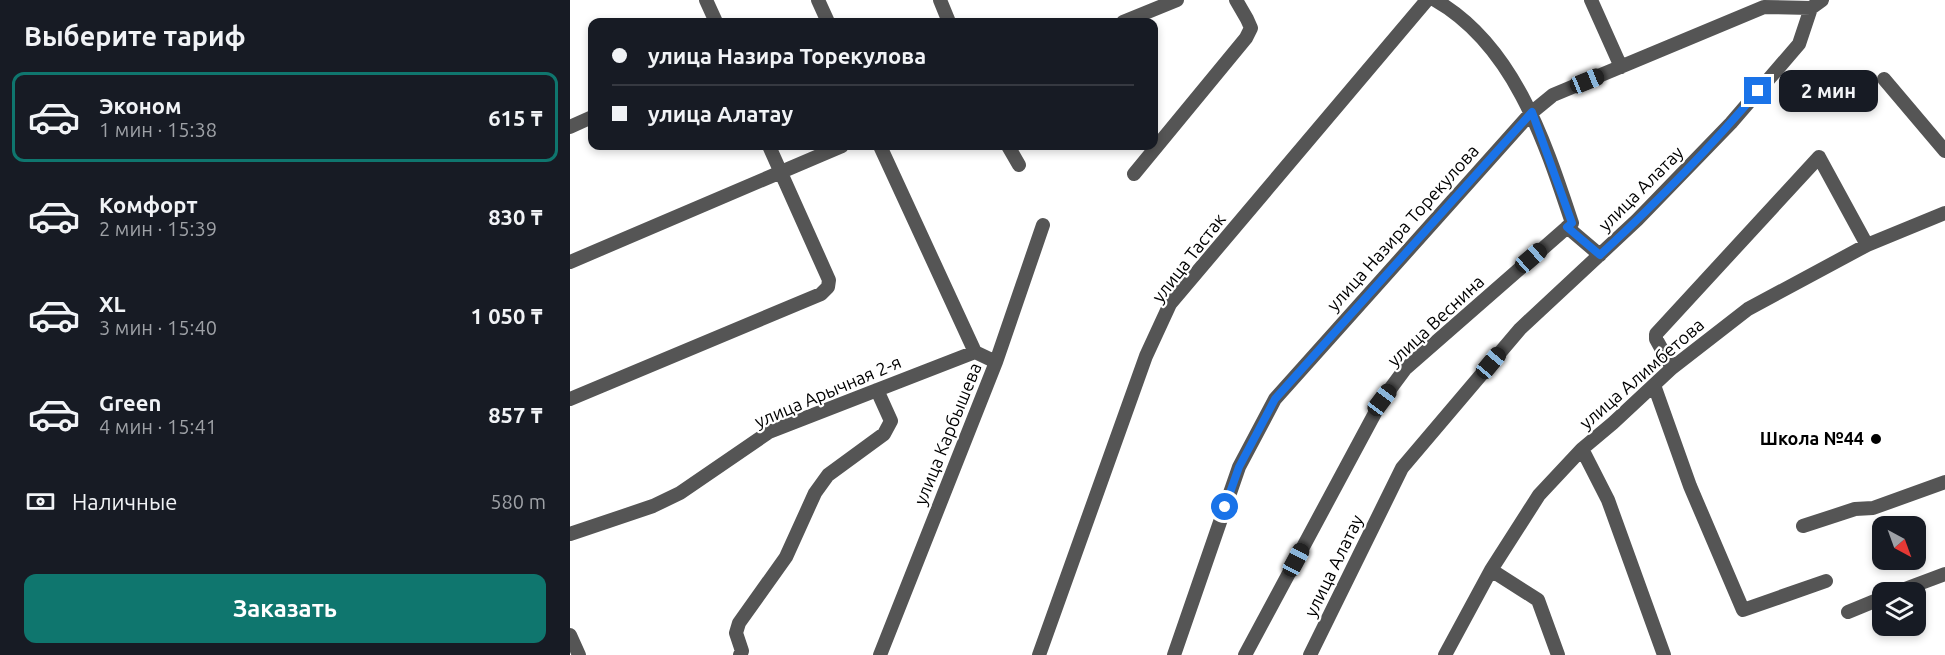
<!DOCTYPE html>
<html lang="ru">
<meta charset="utf-8">
<style>
body{margin:0;font-family:Ubuntu,sans-serif;background:#20242c;color:#f1f3f6;height:100vh;display:flex;flex-direction:column;font-size:22px;white-space:nowrap}
*{box-sizing:border-box;margin:0}
p{font-size:20px;color:#9ea1a6}
.icon{flex:none;width:33px;height:33px;fill:none;stroke:currentColor;stroke-width:2;stroke-linecap:round;stroke-linejoin:round}
.map{position:relative;flex:1;overflow:hidden}
.panel{display:flex;flex-direction:column;background:#171b24;width:570px}
.panel>*{flex:none}
.top-card{position:absolute;left:18px;top:18px;width:570px;height:132px;border-radius:12px;box-shadow:0 3px 9px #0003;display:grid;align-content:center;height:132px;padding:0 24px;background:#171b24}
.needle{width:39px;rotate:139deg}
.controls{position:absolute;left:1302px;top:516px;display:grid;gap:12px}
.controls a{display:grid;place-items:center;width:54px;height:54px;border-radius:12px;background:#171b24;box-shadow:0 3px 9px #0003;font-size:30px}
.end{position:absolute;width:27px;height:27px;margin:-14px;border:8px solid #1a73e8;background:#fff;box-shadow:0 0 0 3px #fff}
.from{border-radius:50%}
.bubble{position:absolute;height:42px;border-radius:12px;background:#171b24;box-shadow:0 3px 9px #0003;font-size:20px;font-weight:700;line-height:42px;text-align:center}
.car{position:absolute;width:18px;height:36px;margin:-18px -9px;border-radius:8px;box-shadow:0 0 4px 2px #0007;background:linear-gradient(#222 24%,#8ab4d8 0 40%,#222 0 76%,#8ab4d8 0 86%,#222 0)}
.top-card b{display:flex;align-items:center;gap:21px;height:57px;font-size:22px}
.top-card b+b{border-top:2px solid #363941}
.top-card i{width:15px;height:15px;background:#f1f3f6}
ul{padding:0;list-style:none}
li{display:flex;align-items:center;gap:18px;height:90px;margin:0 12px 9px;padding:0 12px;border:3px solid transparent;border-radius:12px}
li div{flex:1}
li b{display:block;font-size:22px}
li em{font-style:normal;font-weight:700}
li.selected{border-color:#0f766e}
li>.icon{width:54px;height:54px;stroke-width:1.5}
h2{padding:0 24px;font-size:27px;line-height:72px}
.pay{display:flex;align-items:center;gap:15px;height:66px;padding:0 24px;font-size:22px}
.pay p{margin-inline-start:auto}
.button{display:flex;gap:12px;margin-top:auto;padding:12px 24px}
.button a{flex:1;height:69px;border-radius:12px;background:#0f766e;color:#fff;font-size:24px;font-weight:700;line-height:69px;text-align:center}
main{display:flex;flex:1;min-height:0}
.map>svg:first-child{display:block}
.lines{fill:none;stroke-linecap:round;stroke-linejoin:round}
.minor{stroke:#555;stroke-width:14}
.route{stroke:#1a73e8;stroke-width:8}
.poi-dot{fill:#000;stroke:#fff;stroke-width:2}
.labels{text-anchor:middle;stroke-width:4.5;stroke-linejoin:round;paint-order:stroke}
.street-label{font-size:18px;fill:#000;stroke:#fff}
.poi-label{font-size:18px;font-weight:bold;fill:#000;stroke:#fff;text-anchor:end}
</style>
<main>
<section class="panel">
<h2>Выберите тариф</h2>
<ul>
<li class="selected"><svg class="icon" aria-label="car" viewBox="0 0 24 24"><path d="M5 17H2v-5l4-1 3-4h7l3 4 3 1v5h-3M9 17h6M6 11h13"/><circle cx="7" cy="17" r="2"/><circle cx="17" cy="17" r="2"/></svg><div><b>Эконом</b><p>1 мин · 15:38</p></div><em>615 ₸</em></li>
<li><svg class="icon" aria-label="car" viewBox="0 0 24 24"><path d="M5 17H2v-5l4-1 3-4h7l3 4 3 1v5h-3M9 17h6M6 11h13"/><circle cx="7" cy="17" r="2"/><circle cx="17" cy="17" r="2"/></svg><div><b>Комфорт</b><p>2 мин · 15:39</p></div><em>830 ₸</em></li>
<li><svg class="icon" aria-label="car" viewBox="0 0 24 24"><path d="M5 17H2v-5l4-1 3-4h7l3 4 3 1v5h-3M9 17h6M6 11h13"/><circle cx="7" cy="17" r="2"/><circle cx="17" cy="17" r="2"/></svg><div><b>XL</b><p>3 мин · 15:40</p></div><em>1 050 ₸</em></li>
<li><svg class="icon" aria-label="car" viewBox="0 0 24 24"><path d="M5 17H2v-5l4-1 3-4h7l3 4 3 1v5h-3M9 17h6M6 11h13"/><circle cx="7" cy="17" r="2"/><circle cx="17" cy="17" r="2"/></svg><div><b>Green</b><p>4 мин · 15:41</p></div><em>857 ₸</em></li>
</ul>
<div class="pay"><svg class="icon" aria-label="cash" viewBox="0 0 24 24"><path d="M3 7h18v10H3z"/><circle cx="12" cy="12" r="2"/></svg>Наличные<p>580 m</p></div>
<div class="button"><a>Заказать</a></div>
</section>
<div class="map">
<svg width="1375" height="655" viewBox="0 0 1375 655">
<rect width="100%" height="100%" fill="#fff"/>
<g class="lines">
<path class="minor" d="M136,0L146,22
M248,0L258,22
M370,0L379,22
M1021,0L1051,67
M553,22L607,0
M1314,79L1375,151
M0,127L22,117
M310,146L405,352L426,362
M438,146L449,165
M564,174L676,38L681,28L677,19L666,0
M997,227L1030,255
M0,262L272,146
M1102,368L1086,339V334L1249,157L1297,245
M1084,385L1120,486L1173,610L1256,581
M0,399L251,294L258,287L259,280L199,146
M1012,449L1038,500L1094,655
M1233,526L1285,509L1303,508L1375,482
M0,534L83,506L110,493L199,432L405,352
M921,570L968,600L988,655
M1327,592L1375,574
M1278,612L1312,598
M0,635L9,655
M170,655L172,651L166,633L169,623L216,557L245,493L258,475L314,434L321,421L307,390
M310,655L426,362L473,225
M469,655L576,356L600,304L857,0
M604,655L669,467L705,399L961,113L983,95L1194,7L1241,8L1252,0
M675,655L812,400L835,369L1002,223C975,142 944,45 865,0
M740,655L832,468L950,329L1067,220L1161,123L1229,44L1241,8
M875,655L921,570L969,495L1012,449L1043,423L1102,368L1178,309L1297,245L1375,213"/>
</g>
<g class="lines">
<path class="route" d="M655,507L669,467L705,399L962,112L1002,223L997,227L1030,255C1086,203 1139,149 1188,91"/>
</g>
<circle class="poi-dot" cx="1306" cy="439" r="6"/>
<g class="labels">
<g class="street-label">
<text transform="translate(1071 189) rotate(-45)" y="6">улица Алатау</text>
<text transform="translate(833 228) rotate(-48)" y="6">улица Назира Торекулова</text>
<text transform="translate(619 258) rotate(-52)" y="6">улица Тастак</text>
<text transform="translate(866 321) rotate(-43)" y="6">улица Веснина</text>
<text transform="translate(1072 374) rotate(-41)" y="6">улица Алимбетова</text>
<text transform="translate(258 392) rotate(-23)" y="6">улица Арычная 2-я</text>
<text transform="translate(378 434) rotate(-68)" y="6">улица Карбышева</text>
<text transform="translate(764 566) rotate(-64)" y="6">улица Алатау</text>
</g>
<g class="poi-label">
<text x="1294" y="445">Школа №44</text>
</g>
</g>
</svg>
<div class="controls">
<a><svg class="needle" viewBox="-14 -14 28 28"><path d="M0-13l5 13h-10z" fill="#e53935"/><path d="M0 13l5-13h-10z" fill="#9ea1a6"/></svg></a>
<a><svg class="icon" aria-label="layers" viewBox="0 0 24 24"><path d="M12 4l9 5-9 5-9-5zM3 14l9 5 9-5"/></svg></a>
</div>
<i class="end from" style="left:655px;top:507px"></i>
<i class="end" style="left:1188px;top:91px"></i>
<div class="bubble" style="left:1209px;top:70px;width:99px">2 мин</div>
<i class="car" style="left:1017px;top:81px;rotate:68deg"></i>
<i class="car" style="left:961px;top:258px;rotate:49deg"></i>
<i class="car" style="left:921px;top:363px;rotate:40deg"></i>
<i class="car" style="left:812px;top:400px;rotate:37deg"></i>
<i class="car" style="left:726px;top:560px;rotate:28deg"></i>
<div class="top-card">
<b><i class="from"></i>улица Назира Торекулова</b>
<b><i></i>улица Алатау</b>
</div>
</div>
</main>
